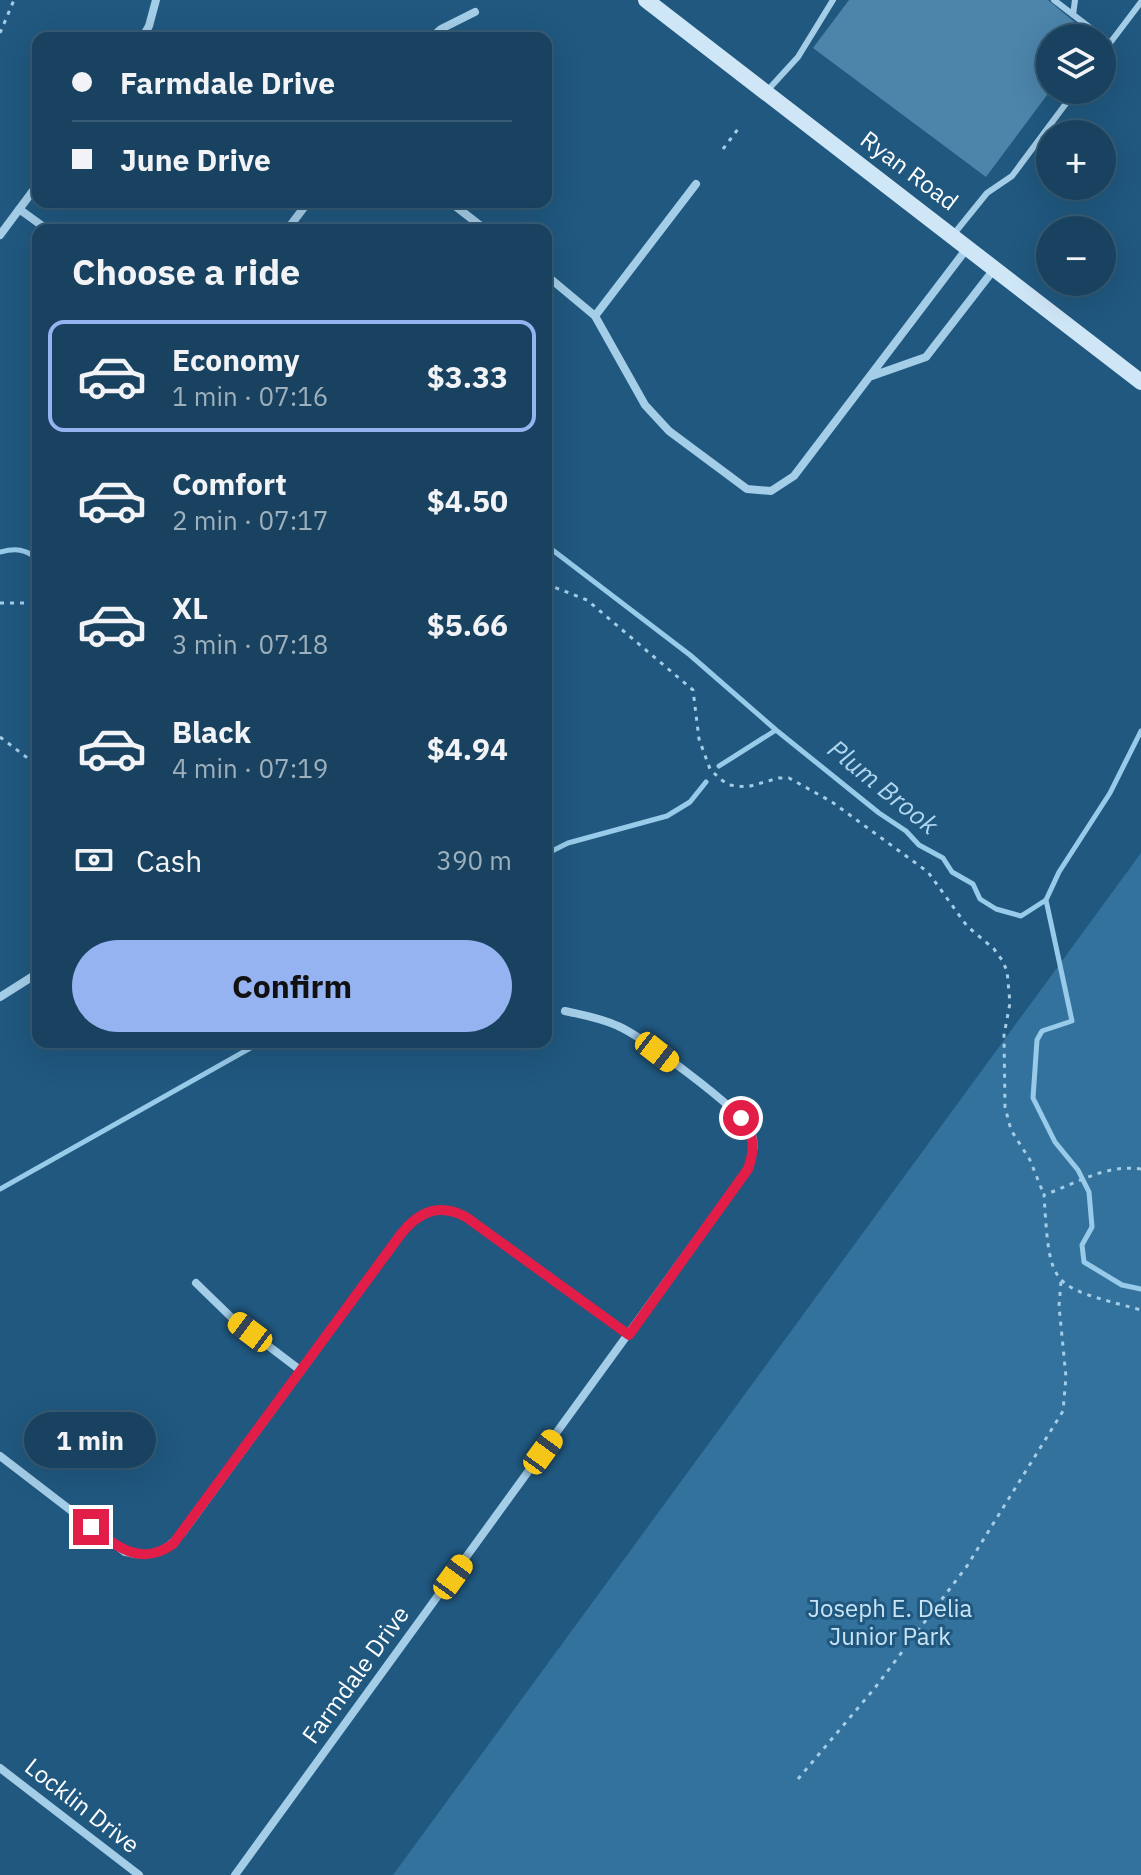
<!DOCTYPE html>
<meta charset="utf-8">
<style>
body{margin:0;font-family:"IBM Plex Sans",sans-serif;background:#214965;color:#f1f3f6;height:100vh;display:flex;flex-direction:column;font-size:30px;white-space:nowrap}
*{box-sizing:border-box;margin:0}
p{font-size:26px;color:#9fb0bd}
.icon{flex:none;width:44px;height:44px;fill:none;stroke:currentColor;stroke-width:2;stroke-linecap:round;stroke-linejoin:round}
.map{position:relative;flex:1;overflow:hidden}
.sheet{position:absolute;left:32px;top:224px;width:520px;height:824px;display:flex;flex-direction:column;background:#18425f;border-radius:16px;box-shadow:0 8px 32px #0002,0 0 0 2px #365b74}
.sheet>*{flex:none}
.hud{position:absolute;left:32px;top:32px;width:520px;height:176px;border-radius:16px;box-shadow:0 8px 32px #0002,0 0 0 2px #365b74;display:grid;align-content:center;height:176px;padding:0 40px;background:#18425f}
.controls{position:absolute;left:1036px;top:24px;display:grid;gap:16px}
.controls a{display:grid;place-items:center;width:80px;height:80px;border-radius:50%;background:#18425f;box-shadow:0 8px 32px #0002,0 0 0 2px #365b74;font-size:40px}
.end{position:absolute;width:36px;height:36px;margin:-18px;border:10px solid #e11d48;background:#fff;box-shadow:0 0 0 4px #fff}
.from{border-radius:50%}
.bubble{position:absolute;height:56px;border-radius:28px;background:#18425f;box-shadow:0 8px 32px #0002,0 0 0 2px #365b74;font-size:26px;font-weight:700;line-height:56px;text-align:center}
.car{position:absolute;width:24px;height:48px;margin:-24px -12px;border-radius:10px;box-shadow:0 0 6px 2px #0007;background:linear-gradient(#f5c518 24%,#345 0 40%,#f5c518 0 76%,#345 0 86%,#f5c518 0)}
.hud b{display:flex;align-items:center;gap:28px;height:76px;font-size:30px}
.hud b+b{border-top:2px solid #365b74}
.hud i{width:20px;height:20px;background:#f1f3f6}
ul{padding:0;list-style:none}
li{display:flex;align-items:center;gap:24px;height:112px;margin:0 16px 12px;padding:0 24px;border:4px solid transparent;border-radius:16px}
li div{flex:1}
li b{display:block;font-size:30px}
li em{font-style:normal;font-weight:700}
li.on{border-color:#95b2f1}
li>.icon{width:72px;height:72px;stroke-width:1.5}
h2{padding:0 40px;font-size:36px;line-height:96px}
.pay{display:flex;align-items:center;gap:20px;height:88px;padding:0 40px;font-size:30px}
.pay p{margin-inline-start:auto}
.primary-button{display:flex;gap:16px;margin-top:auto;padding:16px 40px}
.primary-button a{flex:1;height:92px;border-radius:48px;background:#95b2f1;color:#111;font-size:32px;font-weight:700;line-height:92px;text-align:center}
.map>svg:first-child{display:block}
.green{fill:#33729d}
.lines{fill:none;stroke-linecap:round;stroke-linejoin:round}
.stream{stroke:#98cae9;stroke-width:5}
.building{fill:#4c84aa}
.path{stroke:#a4cde7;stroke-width:3;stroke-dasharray:4 6;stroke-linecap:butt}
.service{stroke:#a4cde7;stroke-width:6}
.minor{stroke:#a4cde7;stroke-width:8}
.secondary{stroke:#cfe6f6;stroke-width:16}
.route{stroke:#e11d48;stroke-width:10}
.labels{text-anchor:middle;stroke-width:6;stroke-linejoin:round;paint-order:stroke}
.street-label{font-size:24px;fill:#fff;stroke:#20587f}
.park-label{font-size:24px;fill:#c8e4f6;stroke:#20587f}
.water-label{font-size:26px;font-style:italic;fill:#b0d6ef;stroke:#20587f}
</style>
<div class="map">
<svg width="1141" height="1875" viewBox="0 0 1141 1875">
<rect width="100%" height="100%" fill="#20587f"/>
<path class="green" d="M1141,853V1875H393Z"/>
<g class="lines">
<path class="stream" d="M546,545L690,655L776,730L879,813L906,831L919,845L943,858L952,872L973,884L980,899L996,909L1021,916L1046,900L1059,872L1110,793L1141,731
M0,552C16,548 25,549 38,559
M719,766L776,730
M546,854L568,843L667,816L690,802L706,782
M1046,900L1072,1021L1042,1031L1037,1040L1033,1098L1055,1142L1078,1170L1089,1192L1092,1227L1082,1245L1084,1262L1122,1285L1141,1289
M0,1189L261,1042"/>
</g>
<path class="building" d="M849,0H1048L1094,38H1050V91L986,177L813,48Z"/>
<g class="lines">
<path class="path" d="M0,33L14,0
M723,149L741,125
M546,584L587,600L693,690L699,739L710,769L720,779L729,785L747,787L779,778H789L832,802L928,872L967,926L994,949L1002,960L1007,971L1010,1003L1004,1035L1005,1107L1011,1130L1030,1160L1044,1195
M0,603H38
M0,737L38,766
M1141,1169C1106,1164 1077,1183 1044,1195C1050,1291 1050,1285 1141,1310
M798,1779L874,1689L967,1566L1063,1411L1066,1377L1059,1306L1061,1281"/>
<path class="service" d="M1054,0L1110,43L1102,54
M1073,15L1075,0
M1110,43L1141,2
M766,92L798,57L833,0
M953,235L987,193L1012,176L1076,90"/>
<path class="minor" d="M142,38L149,26L156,0
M431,38L441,29L475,12
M450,202L486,230
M19,209L48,230
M287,230L308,202
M0,235L38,184
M546,275L595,316L645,405L669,431L747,489L771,491L794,476L968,247
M595,316L696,184
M872,376L926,357L995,268
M0,997L38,973
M196,1283L233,1319L300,1370
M0,1456L125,1552C150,1559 166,1552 183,1532L401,1234C419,1212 439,1203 466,1217L629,1335
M0,1768L139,1875
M235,1875L748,1169C753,1155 757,1142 749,1128C737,1107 641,1036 618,1026C601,1018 582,1015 565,1011"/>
<path class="secondary" d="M646,0L1141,382"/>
</g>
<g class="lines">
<path class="route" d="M91,1527C118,1547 141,1567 173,1544L401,1234C419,1211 439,1203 466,1217L629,1335L748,1169C755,1149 755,1135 741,1118"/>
</g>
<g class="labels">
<g class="street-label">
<text transform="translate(909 171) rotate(37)" y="8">Ryan Road</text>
<text transform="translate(356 1675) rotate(-54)" y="8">Farmdale Drive</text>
<text transform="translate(82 1806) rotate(38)" y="8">Locklin Drive</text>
</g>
<g class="park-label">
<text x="890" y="1617">Joseph E. Delia<tspan x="890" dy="28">Junior Park</tspan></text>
</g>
<g class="water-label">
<text transform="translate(883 787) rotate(39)" y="9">Plum Brook</text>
</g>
</g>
</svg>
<div class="controls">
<a><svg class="icon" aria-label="layers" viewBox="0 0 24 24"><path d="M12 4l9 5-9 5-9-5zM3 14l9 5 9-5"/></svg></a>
<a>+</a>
<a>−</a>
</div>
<i class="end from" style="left:741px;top:1118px"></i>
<i class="end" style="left:91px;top:1527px"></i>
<div class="bubble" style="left:24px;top:1412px;width:132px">1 min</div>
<i class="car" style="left:657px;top:1052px;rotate:128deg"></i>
<i class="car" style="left:250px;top:1332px;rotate:307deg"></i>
<i class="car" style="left:543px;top:1452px;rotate:36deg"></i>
<i class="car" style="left:453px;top:1577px;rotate:36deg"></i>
<div class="hud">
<b><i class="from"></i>Farmdale Drive</b>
<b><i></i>June Drive</b>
</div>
<section class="sheet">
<h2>Choose a ride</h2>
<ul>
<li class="on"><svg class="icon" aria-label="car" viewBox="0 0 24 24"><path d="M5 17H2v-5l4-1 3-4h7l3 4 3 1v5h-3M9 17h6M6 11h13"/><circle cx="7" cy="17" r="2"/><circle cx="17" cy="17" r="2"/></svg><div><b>Economy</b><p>1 min · 07:16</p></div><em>$3.33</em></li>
<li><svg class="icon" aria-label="car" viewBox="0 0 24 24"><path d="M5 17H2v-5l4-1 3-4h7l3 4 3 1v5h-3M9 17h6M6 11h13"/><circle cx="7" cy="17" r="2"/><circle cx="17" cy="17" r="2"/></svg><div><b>Comfort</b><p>2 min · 07:17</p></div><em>$4.50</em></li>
<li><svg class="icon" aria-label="car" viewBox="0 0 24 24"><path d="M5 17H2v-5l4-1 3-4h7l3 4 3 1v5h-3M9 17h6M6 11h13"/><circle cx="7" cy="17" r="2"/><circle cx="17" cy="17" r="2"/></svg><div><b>XL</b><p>3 min · 07:18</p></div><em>$5.66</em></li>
<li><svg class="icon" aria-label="car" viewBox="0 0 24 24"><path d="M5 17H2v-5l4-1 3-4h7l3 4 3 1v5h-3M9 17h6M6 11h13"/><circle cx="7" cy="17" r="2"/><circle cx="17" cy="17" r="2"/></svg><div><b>Black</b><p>4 min · 07:19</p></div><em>$4.94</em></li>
</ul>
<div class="pay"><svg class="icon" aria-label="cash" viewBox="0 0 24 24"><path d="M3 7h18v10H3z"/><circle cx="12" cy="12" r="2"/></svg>Cash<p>390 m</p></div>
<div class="primary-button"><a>Confirm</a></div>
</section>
</div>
